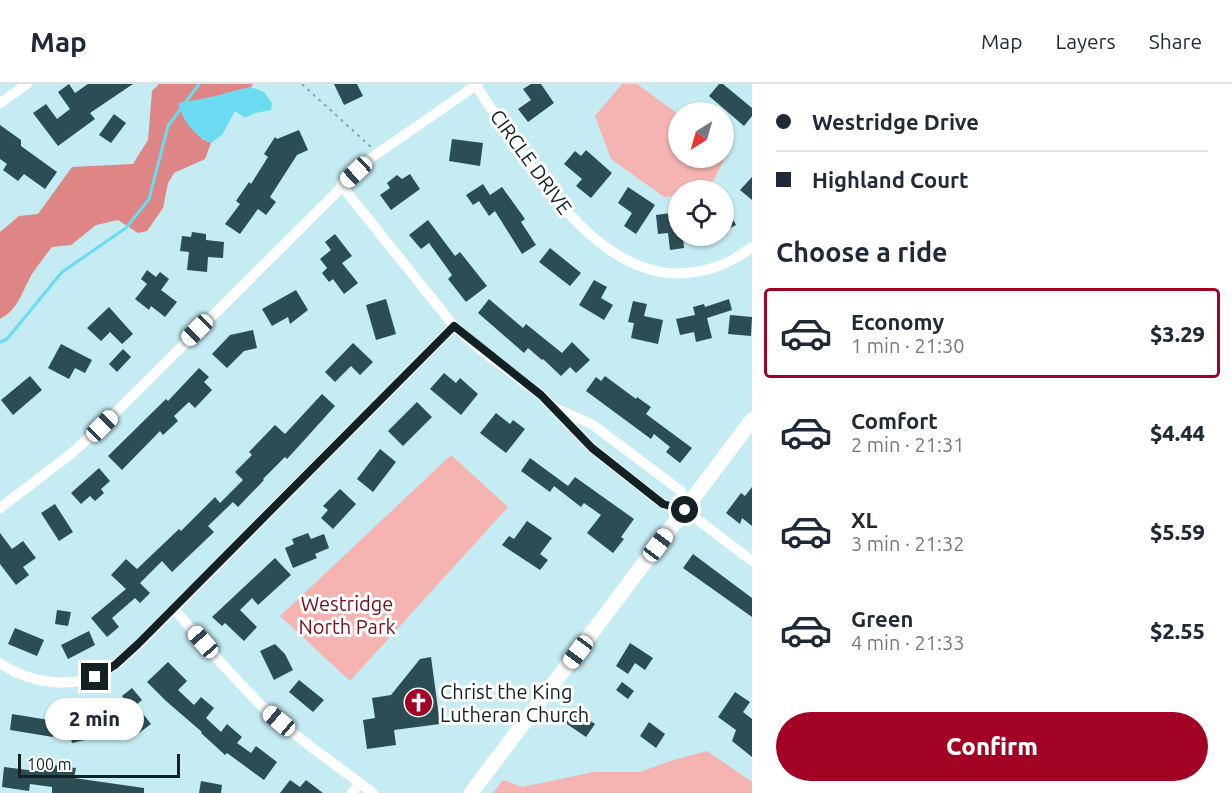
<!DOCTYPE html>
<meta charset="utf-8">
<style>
body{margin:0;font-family:Ubuntu,sans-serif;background:#f6f6f7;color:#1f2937;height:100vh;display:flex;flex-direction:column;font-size:22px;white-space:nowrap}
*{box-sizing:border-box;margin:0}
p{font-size:20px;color:#747a83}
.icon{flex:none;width:33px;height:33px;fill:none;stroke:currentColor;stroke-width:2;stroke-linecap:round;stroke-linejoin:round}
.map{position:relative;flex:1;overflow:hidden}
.drawer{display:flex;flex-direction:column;background:#fff;width:480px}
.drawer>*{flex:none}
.top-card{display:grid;align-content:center;height:132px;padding:0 24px;background:#fff}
.needle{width:39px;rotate:217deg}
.buttons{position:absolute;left:668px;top:18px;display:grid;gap:12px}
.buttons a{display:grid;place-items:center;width:66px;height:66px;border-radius:50%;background:#fff;box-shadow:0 2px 4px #0004;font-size:30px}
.scale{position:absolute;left:18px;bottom:15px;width:162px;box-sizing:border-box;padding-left:6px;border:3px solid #132124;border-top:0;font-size:16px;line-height:21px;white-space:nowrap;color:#132124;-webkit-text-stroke:4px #fff;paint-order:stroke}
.end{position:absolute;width:27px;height:27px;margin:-14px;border:8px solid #132124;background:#fff;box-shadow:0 0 0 3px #fff}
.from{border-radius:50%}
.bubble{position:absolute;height:42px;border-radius:21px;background:#fff;box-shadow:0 2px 4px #0004;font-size:20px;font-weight:800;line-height:42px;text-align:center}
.car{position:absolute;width:18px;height:36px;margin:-18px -9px;border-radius:8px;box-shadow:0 0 4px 2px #0007;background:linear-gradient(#fff 24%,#345 0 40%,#fff 0 76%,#345 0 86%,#fff 0)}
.top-card b{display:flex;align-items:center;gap:21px;height:57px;font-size:22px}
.top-card b+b{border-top:2px solid #e0e1e3}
.top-card i{width:15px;height:15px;background:#1f2937}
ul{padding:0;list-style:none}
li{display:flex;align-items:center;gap:18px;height:90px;margin:0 12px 9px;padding:0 12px;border:3px solid transparent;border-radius:6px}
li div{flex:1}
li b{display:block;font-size:22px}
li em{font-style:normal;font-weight:800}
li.on{border-color:#a20224}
li>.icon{width:54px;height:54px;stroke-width:1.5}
h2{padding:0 24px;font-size:27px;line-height:72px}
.button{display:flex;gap:12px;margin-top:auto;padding:12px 24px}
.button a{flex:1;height:69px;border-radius:36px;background:#a20224;color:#fff;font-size:24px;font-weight:800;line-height:69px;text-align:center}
header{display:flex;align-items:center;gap:36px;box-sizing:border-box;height:84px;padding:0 30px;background:#fff;border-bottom:2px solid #e0e1e3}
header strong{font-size:28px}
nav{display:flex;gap:33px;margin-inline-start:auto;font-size:21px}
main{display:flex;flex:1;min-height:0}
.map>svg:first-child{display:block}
.green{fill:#f5b4b1}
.forest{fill:#dd8685}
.water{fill:#6adbf1}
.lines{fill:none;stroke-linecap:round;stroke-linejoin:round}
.stream{stroke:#6adbf1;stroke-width:3}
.building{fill:#2c4d54}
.path{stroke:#87a5ab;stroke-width:2;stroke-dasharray:3 4.5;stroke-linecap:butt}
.minor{stroke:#fff;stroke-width:10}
.secondary{stroke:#fff;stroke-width:15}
.route{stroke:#132124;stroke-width:8}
.labels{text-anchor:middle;stroke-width:6;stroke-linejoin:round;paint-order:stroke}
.street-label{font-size:20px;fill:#132124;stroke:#fff}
.park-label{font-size:20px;fill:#770e1c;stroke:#fff}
.poi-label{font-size:20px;fill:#132124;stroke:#fff;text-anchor:start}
</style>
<header>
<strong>Map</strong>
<nav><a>Map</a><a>Layers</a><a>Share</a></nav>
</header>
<main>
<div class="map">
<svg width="752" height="709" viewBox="0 0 752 709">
<rect width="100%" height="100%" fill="#c5ebf3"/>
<path class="green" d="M622,0H637L678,30V74H723V62L729,67L708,106H678V112L664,113L611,75L595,32Z
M451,371L508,423L350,597L280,532Z
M707,667L752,698V709H493L503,696L522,703L593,688H640L670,677Z"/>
<path class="forest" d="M159,0H253L251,3C226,9 204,16 179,19L202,55L211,59L205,75L174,89L168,99L163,124L147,147L138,149L118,136L96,141L71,161L52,163C45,172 38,181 32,190C22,207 19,225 0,235V148L19,132L38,130L72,83L133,80L148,56L152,7Z"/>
<path class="water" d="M251,3L264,8L272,19L271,26L255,29L245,34L235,27L222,51L211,59C193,51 183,37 178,19C203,16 226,9 251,3Z"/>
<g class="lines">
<path class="stream" d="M0,258L7,255L62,188L126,144L149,115L168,42L199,0"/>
</g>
<path class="building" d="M69,0L75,9L88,0H133L90,29L95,35L58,62L33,29L46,20L57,35L70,25L58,8Z
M334,0H357L363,12L344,21Z
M531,0H541L554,19L528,38L518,25L531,16L523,5Z
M719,0H723L752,24V32L744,42L709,12Z
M114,30L126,39L111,59L99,51Z
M0,41L21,56V62L57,88L45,105L24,90L18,97L3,86L7,80L0,75Z
M299,46L308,66L297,71L270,113L276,118L266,131L258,125L240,150L225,140L240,120L236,117L249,98L251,100L268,73L264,70L275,53L277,55Z
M452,55L483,59L480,82L449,77Z
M586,66L612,89L591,114L576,102L582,95L564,80L575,67L581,72Z
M410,90L420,105L391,126L380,111L390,104L387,99L397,91L402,95Z
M752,93V116L740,106Z
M483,100L490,111L502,103L525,135L521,138L536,161L522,170L495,127L489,132L479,117L473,121L466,111Z
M628,103L655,121L636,150L624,142L632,129L618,119Z
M723,117L736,141L723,148Z
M678,128V152H683L684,164L670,166L668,149L658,150L656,131Z
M428,136L455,172L460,168L487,202L466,218L448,195L452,191L429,159L421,165L409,151Z
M192,148L206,150V156L224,158L223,174L208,173L207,188L187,186L189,168L180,167L182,152L191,153Z
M335,150L352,172L342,179L358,199L344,210L333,195L329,198L322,189L327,184L320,175L331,166L325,158Z
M550,164L581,189L570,202L539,178Z
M147,186L156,193L160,188L169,195L161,206L177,218L165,233L151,222L149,226L135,215L147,200L141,195Z
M594,196L607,203L601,214L613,221L604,236L579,221Z
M296,206L308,226L290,240L288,233L272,242L262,225Z
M386,215L396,250L376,256L366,221Z
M489,215L523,244L526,240L562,269L572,258L590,276L576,289L570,283L561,292L543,275L542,276L528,264L524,269L478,229Z
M729,215L732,226L707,234L712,254L696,258L694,248L680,251L676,235L695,231L693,223L704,220L705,223Z
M633,217L647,220L644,232L663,236L658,260L631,254L634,239L628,238Z
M109,223L133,250L122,260L110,248L101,257L87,244Z
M730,231L752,233L751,252L728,250Z
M253,246L257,264L244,267L227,284L212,270L230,251Z
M353,259L373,278L360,291L351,282L335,298L325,288Z
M61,260L92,276L85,289L75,284L69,295L48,284Z
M123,265L131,273L117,288L109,280Z
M199,284L209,293L204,298L212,306L195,324L189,318L174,332L178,337L163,351L160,347L122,386L108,372L166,315L168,317Z
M444,289L456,299L460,294L478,310L461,331L430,305Z
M30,292L42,306L13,331L1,316Z
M605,292L636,315L637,313L651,323L646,330L692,364L680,379L666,368L670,363L654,350L651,355L586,307L596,293L601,297Z
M322,310L335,322L298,363L287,375L285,373L263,395L264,396L238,423L233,418L208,442L214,448L172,488L162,477L140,499L150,509L140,519L135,514L112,534L119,543L107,553L91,534L126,505L111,491L126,475L137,485L179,445L181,447L215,413L220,419L243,396L235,388L252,371L249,368L275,341L285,350Z
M417,318L432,333L403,362L388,347Z
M496,329L510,340L513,336L525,345L506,369L480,349Z
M380,365L396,378L373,408L357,395Z
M530,374L568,402L575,393L634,435L621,453L624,455L613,469L587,449L601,431L584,419L581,423L554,402L550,408L521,387Z
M99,384L110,397L101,405L104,409L95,417L90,412L81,420L71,409Z
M752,403V442L742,434L740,440L726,429L741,409L745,412Z
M340,405L356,420L333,445L321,434L328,426L323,422Z
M55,420L73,448L59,457L41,429Z
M527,437L552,454L540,470L548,476L540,486L502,461L509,452L514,455Z
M0,449L12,465L23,457L36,474L23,483L29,491L16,501L0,480Z
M308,449L311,455L324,450L329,464L315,470L317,474L293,484L285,464L294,460L292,455Z
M693,470L752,514V533L683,484Z
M275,474L291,491L258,521L252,514L240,526L257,543L244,557L225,539L222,542L212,533Z
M57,526L71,528L68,542L55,540Z
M15,544L44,556L37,572L8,560Z
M89,547L95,561L68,575L61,561Z
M630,559L653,574L645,586L635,579L628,590L616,582Z
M275,560L285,570L293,586L274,596L260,567Z
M431,573L440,640L394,646L396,661L367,665L363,636L375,634L372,614L391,611L420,575Z
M168,578L187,597L178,606L194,621L201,613L214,624L206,634L221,648L227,640L242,653L237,659L251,669L256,662L277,678L264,696L227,669L225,671L201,649L202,648L166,617L147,598Z
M299,596L324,616L313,628L289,608Z
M622,598L634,607L628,615L616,606Z
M132,604L142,616L136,621L151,640L139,649L117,622L128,620L122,612Z
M735,608L750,618L743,628L752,635V673L732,657L736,646L718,633Z
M109,624L115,649L72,659L67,639L74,640L72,632Z
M573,625L595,640L586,653L564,638Z
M12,630L55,637L53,653L10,646Z
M649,638L665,650L656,664L640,652Z
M44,680L76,684L74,694L144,704V709H52V703L30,700L29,707L2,703L4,683L44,688Z
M290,696L300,703L306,696L323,709H280Z
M201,697L222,701L221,709H199Z"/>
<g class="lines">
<path class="path" d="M302,0L371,63"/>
<path class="minor" d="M476,2C522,69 597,205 694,188C717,185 734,177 752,163
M0,19L27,0
M341,101L454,242L481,266L541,311L592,364L663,420L685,426L752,477
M555,324L593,341L681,407L685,426
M0,424L72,369L102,342L371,74L478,0
M174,525C203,558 232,593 264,624C297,655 337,681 373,709
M0,579C30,600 74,606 106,587C118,580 128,570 139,560L454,242
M352,709L360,699"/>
<path class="secondary" d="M471,709L752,336"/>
</g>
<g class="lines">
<path class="route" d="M95,593L115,581L138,560L454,242L541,311L592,364L663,420L685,426"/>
</g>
<defs>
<symbol id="church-disc" viewBox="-11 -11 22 22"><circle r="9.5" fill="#a20224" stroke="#fff"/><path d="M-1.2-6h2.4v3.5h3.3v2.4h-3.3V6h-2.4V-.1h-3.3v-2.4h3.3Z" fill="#fff"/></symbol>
</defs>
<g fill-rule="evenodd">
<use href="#church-disc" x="402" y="602" width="33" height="33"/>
</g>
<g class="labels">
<g class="street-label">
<text transform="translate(531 78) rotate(54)" y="7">CIRCLE DRIVE</text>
</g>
<g class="park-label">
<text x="347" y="527">Westridge<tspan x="347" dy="23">North Park</tspan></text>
</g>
<g class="poi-label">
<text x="440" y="615">Christ the King<tspan x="440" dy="23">Lutheran Church</tspan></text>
</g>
</g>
</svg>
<div class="buttons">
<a><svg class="needle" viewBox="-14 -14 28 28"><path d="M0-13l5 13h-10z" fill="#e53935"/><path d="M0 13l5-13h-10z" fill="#747a83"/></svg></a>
<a><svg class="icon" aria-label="locate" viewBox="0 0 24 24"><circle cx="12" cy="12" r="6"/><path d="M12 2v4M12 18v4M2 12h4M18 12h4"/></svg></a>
</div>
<div class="scale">100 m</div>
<i class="end from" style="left:685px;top:426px"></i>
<i class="end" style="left:95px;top:593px"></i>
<div class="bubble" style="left:45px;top:614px;width:99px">2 min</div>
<i class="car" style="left:356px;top:88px;rotate:227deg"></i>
<i class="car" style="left:197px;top:246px;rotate:225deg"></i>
<i class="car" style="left:102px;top:342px;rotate:45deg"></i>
<i class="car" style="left:658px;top:461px;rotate:37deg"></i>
<i class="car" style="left:203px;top:558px;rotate:319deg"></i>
<i class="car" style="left:578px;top:568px;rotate:217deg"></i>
<i class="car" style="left:279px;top:637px;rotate:310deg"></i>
</div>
<section class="drawer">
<div class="top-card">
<b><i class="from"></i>Westridge Drive</b>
<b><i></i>Highland Court</b>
</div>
<h2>Choose a ride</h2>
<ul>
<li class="on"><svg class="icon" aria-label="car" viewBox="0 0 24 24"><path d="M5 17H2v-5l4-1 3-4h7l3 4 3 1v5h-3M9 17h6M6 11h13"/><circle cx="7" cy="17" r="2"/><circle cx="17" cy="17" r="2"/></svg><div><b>Economy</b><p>1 min · 21:30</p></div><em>$3.29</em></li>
<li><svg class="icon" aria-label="car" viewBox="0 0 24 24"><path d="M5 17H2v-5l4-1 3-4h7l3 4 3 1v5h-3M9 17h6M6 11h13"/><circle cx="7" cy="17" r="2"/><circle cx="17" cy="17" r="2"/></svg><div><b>Comfort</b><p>2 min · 21:31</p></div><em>$4.44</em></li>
<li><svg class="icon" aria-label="car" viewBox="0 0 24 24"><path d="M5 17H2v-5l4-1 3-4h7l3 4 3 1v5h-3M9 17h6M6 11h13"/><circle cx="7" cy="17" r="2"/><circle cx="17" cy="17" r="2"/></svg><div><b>XL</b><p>3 min · 21:32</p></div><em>$5.59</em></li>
<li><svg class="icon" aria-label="car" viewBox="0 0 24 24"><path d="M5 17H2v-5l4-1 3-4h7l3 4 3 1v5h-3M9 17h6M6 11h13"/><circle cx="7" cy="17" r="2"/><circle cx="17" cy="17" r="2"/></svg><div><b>Green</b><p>4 min · 21:33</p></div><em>$2.55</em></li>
</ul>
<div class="button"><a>Confirm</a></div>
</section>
</main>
